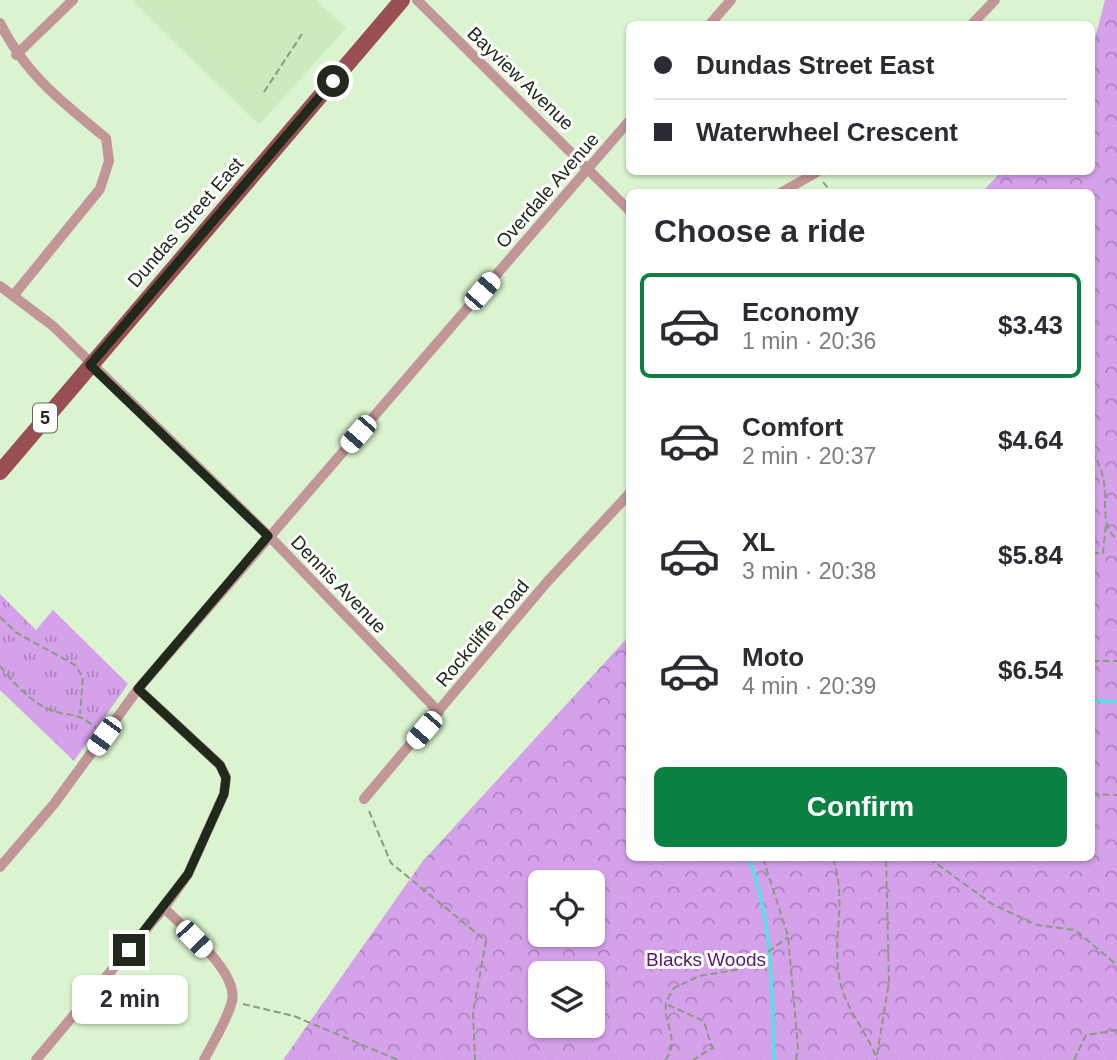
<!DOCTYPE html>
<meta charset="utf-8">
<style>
body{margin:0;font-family:Helvetica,sans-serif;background:#f7f7f7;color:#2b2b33;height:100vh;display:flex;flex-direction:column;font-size:26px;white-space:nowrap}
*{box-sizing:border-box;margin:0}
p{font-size:23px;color:#7c7c81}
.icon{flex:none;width:38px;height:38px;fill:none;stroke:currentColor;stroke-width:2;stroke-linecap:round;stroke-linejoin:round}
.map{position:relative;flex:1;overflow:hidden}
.panel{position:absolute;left:626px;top:189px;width:469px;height:672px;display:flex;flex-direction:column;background:#fff;border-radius:10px;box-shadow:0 2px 5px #0004}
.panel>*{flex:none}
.hud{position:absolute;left:626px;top:21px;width:469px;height:154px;border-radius:10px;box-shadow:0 2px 5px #0004;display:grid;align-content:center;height:154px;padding:0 28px;background:#fff}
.fabs{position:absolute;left:528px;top:870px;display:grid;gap:14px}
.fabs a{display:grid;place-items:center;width:77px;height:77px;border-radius:10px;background:#fff;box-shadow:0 2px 5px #0004;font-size:35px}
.end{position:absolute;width:32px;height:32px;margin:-16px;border:9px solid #20291b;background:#fff;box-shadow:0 0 0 4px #fff}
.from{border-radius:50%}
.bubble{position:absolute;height:49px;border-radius:10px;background:#fff;box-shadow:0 2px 5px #0004;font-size:23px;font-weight:700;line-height:49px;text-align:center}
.car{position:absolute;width:21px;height:42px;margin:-21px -10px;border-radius:9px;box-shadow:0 0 5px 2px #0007;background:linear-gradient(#fff 24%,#345 0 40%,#fff 0 76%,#345 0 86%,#fff 0)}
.hud b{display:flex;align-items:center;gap:24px;height:66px;font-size:26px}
.hud b+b{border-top:2px solid #e1e1e2}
.hud i{width:18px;height:18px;background:#2b2b33}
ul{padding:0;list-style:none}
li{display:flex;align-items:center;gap:21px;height:105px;margin:0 14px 10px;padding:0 14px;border:4px solid transparent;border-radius:10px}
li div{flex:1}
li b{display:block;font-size:26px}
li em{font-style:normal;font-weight:700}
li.on{border-color:#0b8043}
li>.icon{width:63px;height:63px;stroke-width:1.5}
h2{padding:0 28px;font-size:32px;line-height:84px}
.primary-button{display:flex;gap:14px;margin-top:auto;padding:14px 28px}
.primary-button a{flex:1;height:80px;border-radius:10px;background:#0b8043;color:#fff;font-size:28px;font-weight:700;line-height:80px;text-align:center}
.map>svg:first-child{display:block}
.built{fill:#cbeabd}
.forest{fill:url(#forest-crowns);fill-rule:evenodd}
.park{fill:url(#park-tufts)}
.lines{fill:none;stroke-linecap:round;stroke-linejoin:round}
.stream{stroke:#57e1e3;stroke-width:3.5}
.path{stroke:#899c80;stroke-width:2;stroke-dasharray:7 3.5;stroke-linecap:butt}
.minor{stroke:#c29698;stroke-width:10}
.primary{stroke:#994e54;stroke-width:16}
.route{stroke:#20291b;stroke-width:9}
.labels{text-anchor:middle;stroke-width:6;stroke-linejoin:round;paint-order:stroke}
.shield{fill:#fff;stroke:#63695f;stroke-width:2}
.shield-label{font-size:18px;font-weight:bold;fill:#20291b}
.street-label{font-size:19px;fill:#20291b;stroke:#fff}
.park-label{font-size:19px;fill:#5a176f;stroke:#fff}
</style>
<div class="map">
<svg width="1117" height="1060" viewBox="0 0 1117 1060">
<defs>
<pattern id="forest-crowns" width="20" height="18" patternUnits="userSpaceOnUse" patternTransform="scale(1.75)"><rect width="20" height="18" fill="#d6a1eb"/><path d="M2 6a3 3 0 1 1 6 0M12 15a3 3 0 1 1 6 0" fill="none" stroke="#ad83be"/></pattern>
<pattern id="park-tufts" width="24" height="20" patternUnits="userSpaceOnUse" patternTransform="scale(1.75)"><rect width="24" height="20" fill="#d6a1eb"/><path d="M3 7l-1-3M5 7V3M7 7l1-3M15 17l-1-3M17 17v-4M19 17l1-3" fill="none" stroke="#ad83be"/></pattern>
</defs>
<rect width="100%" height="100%" fill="#d9f4ce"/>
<path class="built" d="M132,0H316L346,28L259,125Z"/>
<path class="forest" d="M1105,0H1117V1060H283L422,862L630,635V858H1092V192H982L1001,172H1092V50ZM541,882H593V934H541ZM541,973H593V1026H541Z"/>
<path class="park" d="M0,594L36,630L53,610L128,684L74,761L0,690Z"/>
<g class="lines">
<path class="stream" d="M1092,700L1117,702
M749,858C773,923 772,991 774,1060"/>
<path class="path" d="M264,92L302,34
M823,182L831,192
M1092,451C1098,461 1102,470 1104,482C1107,500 1100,527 1117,539
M1092,553H1103L1106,523
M0,617L17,633L75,665L83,677L80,714
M1092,661H1117
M0,666C14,683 30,702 51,710C73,718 75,710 96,728
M1092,794L1117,795
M369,811L391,863L486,941L473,1012L475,1060
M763,858L788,936L798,1048L796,1060
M833,858C848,904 831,937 840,981C846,1010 868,1033 877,1060
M929,858L992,904L1037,925L1075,930L1117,965
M243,1004L294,1016L398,1060
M668,1005L704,1021L712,1048L693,1060
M877,1055L889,982L886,858
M665,1060C681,1042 663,1023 666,1004C667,999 672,992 674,988L699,976L736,970L756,961L788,937
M1074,1060L1086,1035L1117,1030"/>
<path class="minor" d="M417,0L630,211
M0,23C26,75 61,101 106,138L109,161L100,189L13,296
M710,24L731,0
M972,24L995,0
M16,55L73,0
M782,192L817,172
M0,286L53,326L269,536L439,712
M364,799L547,582L630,493
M0,867L54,804L138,689L630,120
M164,908C184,928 239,972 232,1001C227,1021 213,1042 204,1060
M36,1060L164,908L188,874L224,794L226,777L220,765L138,689"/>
<path class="primary" d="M0,472L402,0"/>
</g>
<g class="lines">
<path class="route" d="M129,950L188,874L224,794L226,778L220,765L138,689L268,536L90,365L333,81"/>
</g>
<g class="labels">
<rect class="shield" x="33" y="403.5" width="24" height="29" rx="5"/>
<g class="shield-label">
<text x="45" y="424">5</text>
</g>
<g class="street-label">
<text transform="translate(521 78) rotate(44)" y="7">Bayview Avenue</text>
<text transform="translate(547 190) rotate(-49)" y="7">Overdale Avenue</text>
<text transform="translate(185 222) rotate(-49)" y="7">Dundas Street East</text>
<text transform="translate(339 584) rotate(46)" y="7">Dennis Avenue</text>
<text transform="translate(482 633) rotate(-50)" y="7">Rockcliffe Road</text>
</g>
<g class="park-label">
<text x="706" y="966">Blacks Woods</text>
</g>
</g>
</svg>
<div class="fabs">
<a><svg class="icon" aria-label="locate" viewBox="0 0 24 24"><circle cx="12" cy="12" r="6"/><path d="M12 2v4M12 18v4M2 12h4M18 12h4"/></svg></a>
<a><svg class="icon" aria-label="layers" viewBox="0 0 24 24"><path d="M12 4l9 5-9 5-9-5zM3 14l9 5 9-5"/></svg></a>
</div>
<i class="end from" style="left:333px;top:81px"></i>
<i class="end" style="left:129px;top:950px"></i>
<div class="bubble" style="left:72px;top:975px;width:116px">2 min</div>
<i class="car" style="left:482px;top:291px;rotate:41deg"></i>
<i class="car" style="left:358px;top:434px;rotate:221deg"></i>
<i class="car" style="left:424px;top:730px;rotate:221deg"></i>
<i class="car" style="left:104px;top:736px;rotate:216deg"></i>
<i class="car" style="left:194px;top:939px;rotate:136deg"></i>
<div class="hud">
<b><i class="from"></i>Dundas Street East</b>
<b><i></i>Waterwheel Crescent</b>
</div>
<section class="panel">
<h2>Choose a ride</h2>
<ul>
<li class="on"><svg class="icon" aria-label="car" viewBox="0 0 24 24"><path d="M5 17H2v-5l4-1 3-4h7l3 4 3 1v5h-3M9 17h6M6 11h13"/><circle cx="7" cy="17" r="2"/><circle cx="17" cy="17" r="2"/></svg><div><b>Economy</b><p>1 min · 20:36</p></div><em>$3.43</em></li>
<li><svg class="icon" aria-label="car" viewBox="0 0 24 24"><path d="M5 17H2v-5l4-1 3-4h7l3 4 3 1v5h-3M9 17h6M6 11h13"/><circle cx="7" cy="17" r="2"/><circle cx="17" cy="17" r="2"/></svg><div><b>Comfort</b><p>2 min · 20:37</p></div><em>$4.64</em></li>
<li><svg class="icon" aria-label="car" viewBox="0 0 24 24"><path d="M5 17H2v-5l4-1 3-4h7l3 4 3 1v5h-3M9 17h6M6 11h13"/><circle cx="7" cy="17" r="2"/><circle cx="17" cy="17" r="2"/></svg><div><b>XL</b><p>3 min · 20:38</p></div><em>$5.84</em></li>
<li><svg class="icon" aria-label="car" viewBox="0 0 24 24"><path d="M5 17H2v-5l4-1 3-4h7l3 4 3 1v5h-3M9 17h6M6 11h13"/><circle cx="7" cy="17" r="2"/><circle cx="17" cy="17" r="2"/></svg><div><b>Moto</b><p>4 min · 20:39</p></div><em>$6.54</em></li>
</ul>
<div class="primary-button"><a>Confirm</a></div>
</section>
</div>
